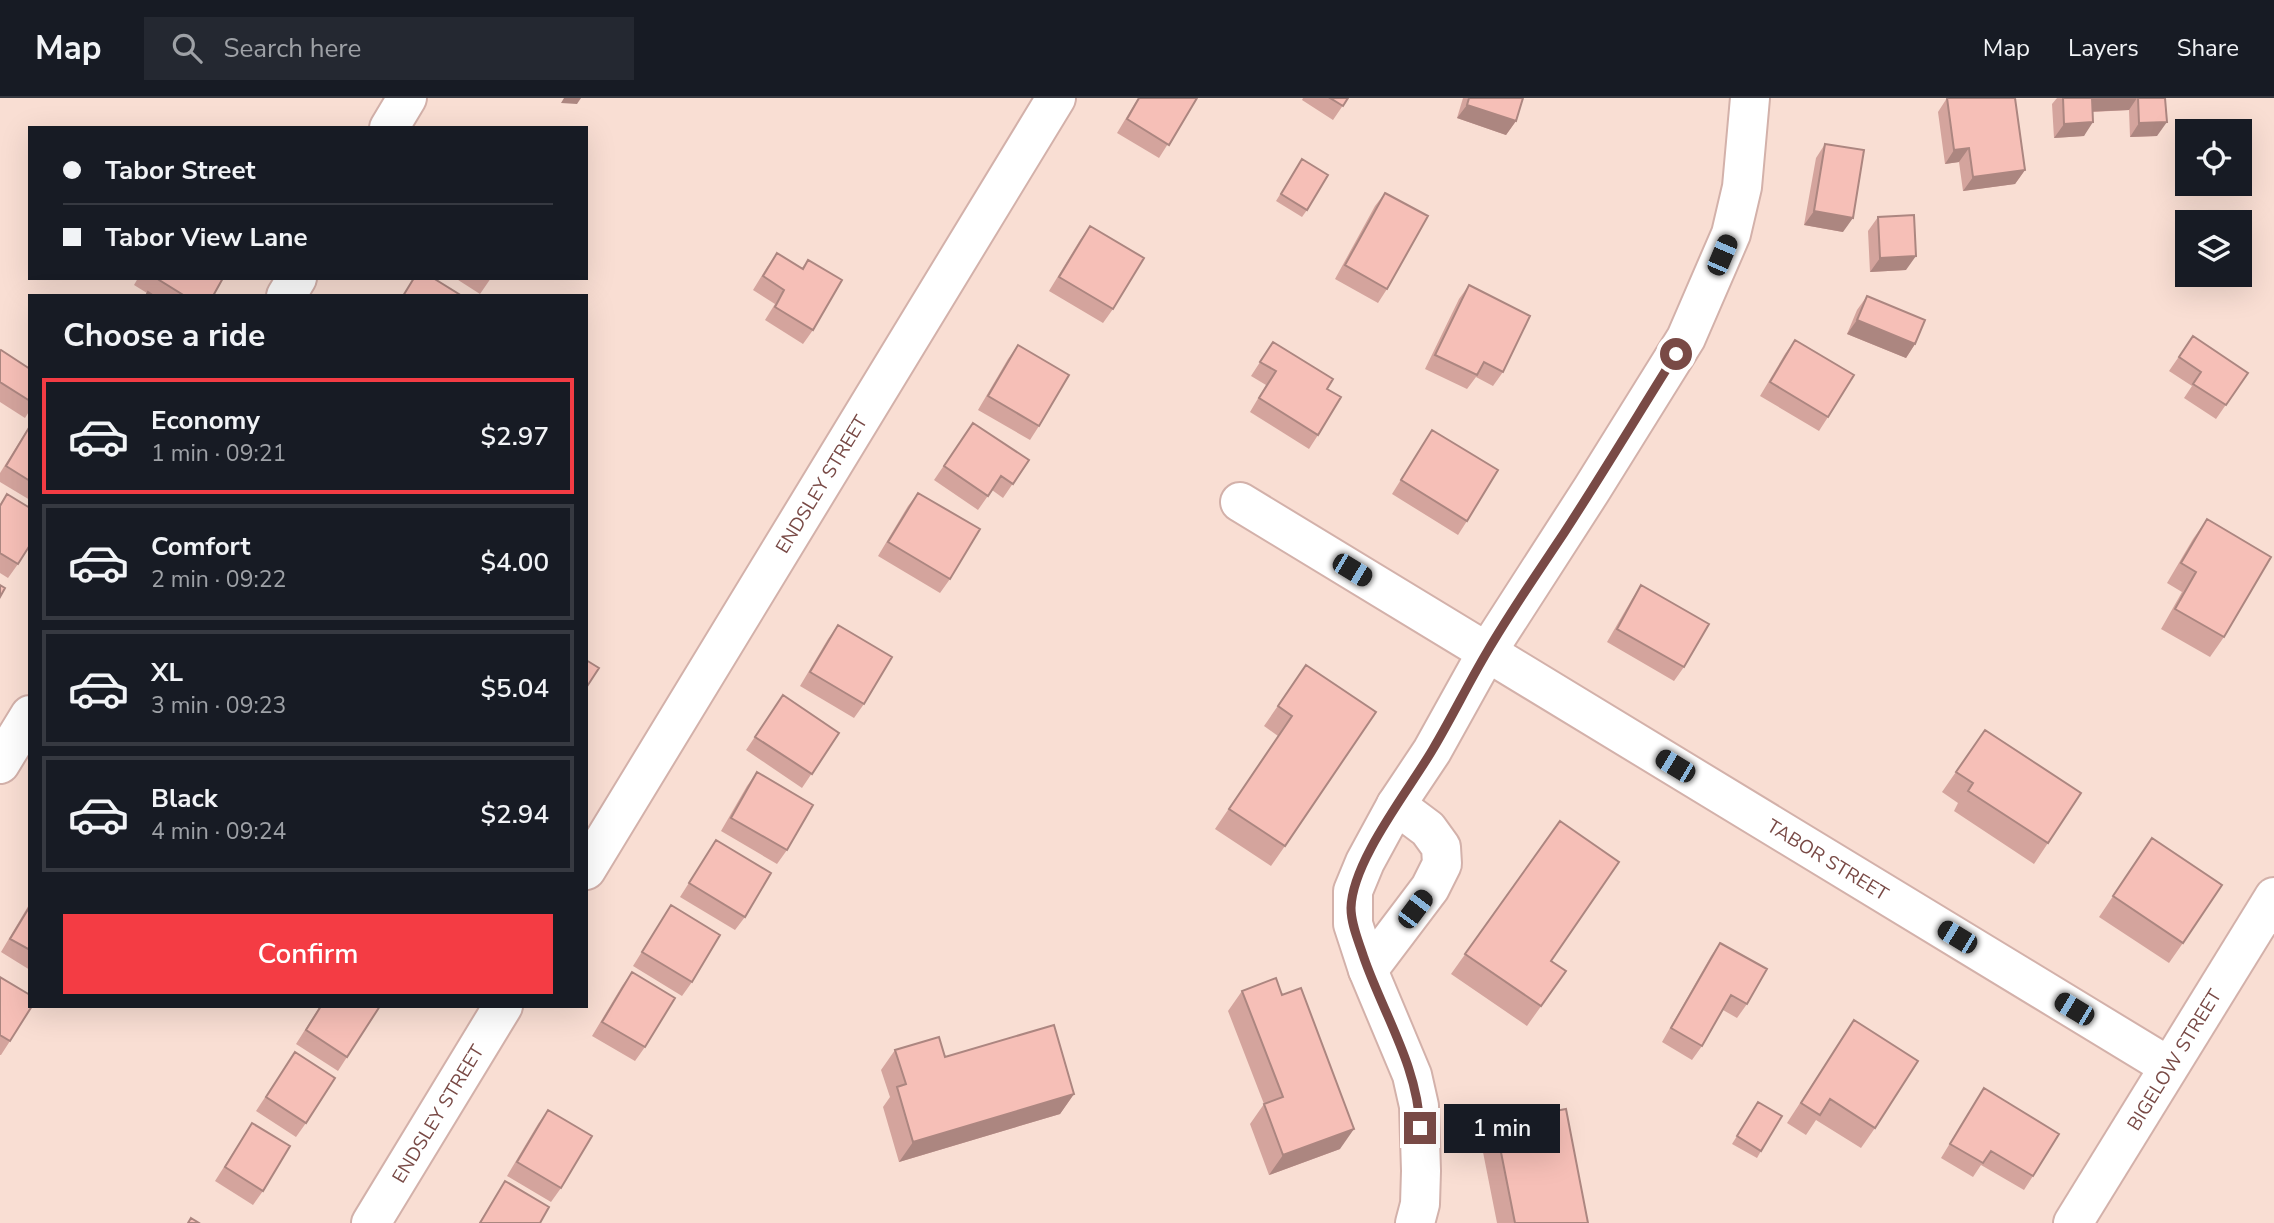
<!DOCTYPE html>
<meta charset="utf-8">
<style>
body{margin:0;font-family:"Nunito Sans",sans-serif;background:#242831;color:#f1f3f6;height:100vh;display:flex;flex-direction:column;font-size:26px;white-space:nowrap}
*{box-sizing:border-box;margin:0}
p{font-size:23px;color:#9ea1a6}
.icon{flex:none;width:38px;height:38px;fill:none;stroke:currentColor;stroke-width:2;stroke-linecap:round;stroke-linejoin:round}
.map{position:relative;flex:1;overflow:hidden}
.details{position:absolute;left:28px;top:196px;width:560px;height:714px;display:flex;flex-direction:column;background:#171b24;border-radius:0px;box-shadow:0 7px 28px #0002}
.details>*{flex:none}
.top-card{position:absolute;left:28px;top:28px;width:560px;height:154px;border-radius:0px;box-shadow:0 7px 28px #0002;display:grid;align-content:center;height:154px;padding:0 35px;background:#171b24}
.buttons{position:absolute;left:2175px;top:21px;display:grid;gap:14px}
.buttons a{display:grid;place-items:center;width:77px;height:77px;border-radius:0px;background:#171b24;box-shadow:0 7px 28px #0002;font-size:35px}
.end{position:absolute;width:32px;height:32px;margin:-16px;border:9px solid #794a46;background:#fff;box-shadow:0 0 0 4px #fff}
.from{border-radius:50%}
.bubble{position:absolute;height:49px;border-radius:0px;background:#171b24;box-shadow:0 7px 28px #0002;font-size:23px;font-weight:600;line-height:49px;text-align:center}
.car{position:absolute;width:21px;height:42px;margin:-21px -10px;border-radius:9px;box-shadow:0 0 5px 2px #0007;background:linear-gradient(#222 24%,#8ab4d8 0 40%,#222 0 76%,#8ab4d8 0 86%,#222 0)}
.top-card b{display:flex;align-items:center;gap:24px;height:66px;font-size:26px}
.top-card b+b{border-top:2px solid #363941}
.top-card i{width:18px;height:18px;background:#f1f3f6}
ul{padding:0;list-style:none}
li{display:flex;align-items:center;gap:21px;height:116px;margin:0 14px 10px;padding:0 21px;border:4px solid #363941;border-radius:0px}
li div{flex:1}
li b{display:block;font-size:26px}
li em{font-style:normal;font-weight:600}
li.active{border-color:#f43c44}
li>.icon{width:63px;height:63px;stroke-width:1.5}
h2{padding:0 35px;font-size:32px;line-height:84px}
.primary-button{display:flex;gap:14px;margin-top:auto;padding:14px 35px}
.primary-button a{flex:1;height:80px;border-radius:0px;background:#f43c44;color:#fff;font-size:28px;font-weight:600;line-height:80px;text-align:center}
header{display:flex;align-items:center;gap:42px;box-sizing:border-box;height:98px;padding:0 35px;background:#171b24;border-bottom:2px solid #363941}
header strong{font-size:33px}
nav{display:flex;gap:38px;margin-inline-start:auto;font-size:24px}
.search{width:490px;height:63px;background:#242831;display:flex;align-items:center;gap:18px;box-sizing:border-box;padding:0 24px;border-radius:0px;color:#9ea1a6;font-size:26px}
.map>svg:first-child{display:block}
.residential{fill:#f9ded3;fill-rule:evenodd}
.lines{fill:none;stroke-linecap:round;stroke-linejoin:round}
.minor-casing{stroke:#d3b1aa;stroke-width:42}
.minor{stroke:#fff;stroke-width:38}
.wall{fill:#d4a49d}
.shaded-wall{fill:#ac8680}
.building{fill:#f6bfb7;stroke:#ac8680;stroke-width:2}
.route{stroke:#794a46;stroke-width:9}
.labels{text-anchor:middle;stroke-width:7;stroke-linejoin:round;paint-order:stroke}
.street-label{font-size:19px;fill:#794a46;stroke:#fff1eb}
</style>
<header>
<strong>Map</strong>
<div class="search"><svg class="icon" aria-label="search" viewBox="0 0 24 24"><circle cx="10" cy="10" r="6"/><path d="M15 15l6 6"/></svg>Search here</div>
<nav><a>Map</a><a>Layers</a><a>Share</a></nav>
</header>
<div class="map">
<svg width="2274" height="1125" viewBox="0 0 2274 1125">
<rect width="100%" height="100%" fill="#feece2"/>
<path class="residential" d="M0,0H2274V1125H0ZM30,30H586V180H30ZM2188,33H2240V86H2188ZM2188,124H2240V177H2188ZM30,198H586V908H30Z"/>
<g class="lines">
<defs>
<g id="minor">
<path d="M389,30L407,0"/>
<path d="M286,198L297,180"/>
<path id="s1" d="M1240,404L2168,968"/>
<path d="M0,666L30,617"/>
<path id="s2" d="M586,772L1056,0"/>
<path d="M1368,872L1430,790L1442,766L1441,749L1428,731L1396,707"/>
<path id="s3" d="M371,1125L503,908"/>
<path d="M1415,1125L1420,1106L1421,1073L1419,1008L1412,977L1368,872L1353,826V793L1365,764L1396,707L1432,653L1487,554L1592,391L1686,240L1731,136L1742,89L1750,0"/>
<path id="s4" d="M2073,1125L2274,799"/>
</g>
</defs>
<use href="#minor" class="minor-casing"/>
<use href="#minor" class="minor"/>
</g>
<path class="wall" d="M1138,0H1197L1159,60L1117,35Z
M1303,0H1348L1333,22L1302,2Z
M1463,0H1523L1516,23L1506,37L1457,20Z
M1947,0L2025,72L2015,86L1963,93L1959,64L1945,66L1938,14Z
M2057,0H2165L2157,38L2130,39L2129,12L2093,14L2084,38L2054,40L2052,6Z
M1825,46L1843,134L1804,127L1816,60Z
M1302,61L1307,112L1302,119L1276,103Z
M1385,95L1387,191L1378,205L1335,181L1375,108Z
M1878,119L1906,172L1870,174L1868,133Z
M1090,128L1113,211L1103,225L1049,193L1080,142Z
M777,155L802,170L808,162L813,232L803,246L765,222L775,206L753,192L767,169Z
M138,180H223L213,198H145L147,195L134,187Z
M455,180H491L480,196Z
M1469,187L1503,274L1493,288L1476,279L1467,291L1425,271L1459,201Z
M1867,198L1915,246L1906,260L1847,236L1857,212Z
M2193,238L2248,275L2216,321L2184,300L2192,288L2169,273Z
M1795,242L1828,319L1819,333L1760,298L1785,256Z
M1273,244L1327,291L1318,337L1309,351L1250,314L1266,287L1251,278Z
M1018,247L1039,328L1030,342L978,312L1008,261Z
M0,253L30,271V312L25,320L0,304Z
M973,325L1029,362L1003,400L992,392L978,412L934,382Z
M30,327V402L0,384V375Z
M1432,332L1467,423L1458,437L1392,396Z
M918,395L950,481L940,495L878,458L908,408Z
M7,396L18,466L8,480L0,475V406Z
M2207,421L2224,539L2210,559L2161,531L2182,494L2167,485L2193,441Z
M1641,487L1684,569L1674,583L1607,544L1632,501Z
M838,527L864,606L854,620L800,588L828,541Z
M1306,567L1285,748L1271,768L1215,731L1278,638L1264,628Z
M783,597L839,635L802,690L746,652Z
M1985,632L2048,745L2034,766L1954,713L1958,705L1942,694Z
M757,674L787,752L777,766L721,733L747,688Z
M1560,723L1551,863L1566,873L1527,928L1451,876Z
M2152,740L2183,845L2169,865L2099,819Z
M716,742L745,819L735,832L680,799Z
M30,805V872L1,854Z
M671,807L692,884L682,898L633,868Z
M1720,845L1747,906L1737,920L1723,912L1702,948L1692,962L1662,944L1711,858Z
M632,874L645,949L635,963L592,938L622,888Z
M0,879L10,943L1,957H0Z
M1242,893L1282,897L1340,1051L1269,1077L1250,1026L1264,1006L1228,913Z
M320,908H380L338,973L296,946Z
M1854,922L1875,1030L1861,1050L1816,1022L1806,1037L1787,1025Z
M895,952L945,959L1074,996L1060,1016L899,1064L883,1009L890,999L881,972Z
M295,954L306,1025L296,1039L256,1013Z
M1984,990L2033,1078L2024,1092L1981,1067L1973,1079L1941,1060L1975,1004Z
M1758,1004L1761,1053L1757,1060L1732,1046Z
M548,1012L561,1090L551,1104L507,1078L538,1026Z
M1495,1024L1588,1125H1497L1481,1044Z
M252,1025L263,1093L253,1107L215,1083Z
M505,1083L540,1125H479Z"/>
<path class="shaded-wall" d="M564,0H581L577,6L561,5Z
M2092,0H2137L2129,12L2082,14Z
M1467,7L1516,23L1506,37L1457,20Z
M2093,24L2084,38L2054,40L2064,26Z
M2167,24L2157,38L2130,39L2139,25Z
M1969,50L1959,64L1945,66L1954,52Z
M2025,72L2015,86L1963,93L1973,79Z
M1814,113L1853,120L1843,134L1804,127Z
M1916,158L1906,172L1870,174L1880,160Z
M1857,222L1915,246L1906,260L1847,236Z
M1074,996L1060,1016L899,1064L913,1044Z
M1354,1031L1340,1051L1269,1077L1283,1057Z"/>
<path class="building" d="M1139,0H1197L1169,47L1127,21Z
M1330,0H1348L1343,8Z
M1469,0H1523L1516,23L1467,7Z
M1947,0H2015L2025,72L1973,79L1969,50L1954,52Z
M2063,0H2101H2092L2093,24L2064,26Z
M2138,0H2165L2167,24L2139,25Z
M1825,46L1864,52L1853,120L1814,113Z
M1302,61L1328,77L1307,112L1281,96Z
M1385,95L1428,118L1387,191L1345,167Z
M1914,117L1916,158L1880,160L1878,119Z
M1090,128L1144,160L1113,211L1059,179Z
M777,155L803,171L808,162L842,182L813,232L775,209L784,192L763,178Z
M156,180H223L213,198H185Z
M414,180H433L462,198H403Z
M1469,187L1530,218L1503,274L1484,264L1477,277L1435,257Z
M148,194L154,198H146Z
M1867,198L1925,222L1915,246L1857,222Z
M2193,238L2248,275L2226,307L2193,286L2201,274L2179,259Z
M1795,242L1854,277L1828,319L1770,284Z
M1273,244L1333,281L1327,291L1341,299L1318,337L1259,300L1276,273L1260,264Z
M1018,247L1069,277L1039,328L988,298Z
M1,252L30,271V303L0,284V253Z
M973,325L1029,362L1013,386L1001,378L988,398L944,368Z
M30,328V383L6,368Z
M1432,332L1498,372L1467,423L1401,382Z
M918,395L980,431L950,481L888,444Z
M7,396L30,410V447L18,466L0,455V408Z
M2207,421L2271,459L2224,539L2175,511L2196,474L2181,465Z
M0,487L5,490L0,499Z
M1641,487L1709,526L1684,569L1617,531Z
M838,527L892,559L864,606L810,574Z
M586,562L599,570L586,590Z
M1306,567L1376,614L1285,748L1229,711L1292,618L1278,608Z
M783,597L839,635L812,676L755,639Z
M1985,632L2081,695L2048,745L1968,693L1973,685L1956,674Z
M757,674L813,707L787,752L731,720Z
M1560,723L1619,764L1551,863L1566,873L1541,908L1465,856Z
M2152,740L2222,787L2183,845L2113,798Z
M716,742L771,775L745,819L689,785Z
M671,807L720,837L692,884L642,854Z
M30,808V852L10,841Z
M1720,845L1767,871L1747,906L1731,897L1702,948L1671,930Z
M632,874L675,900L645,949L602,924Z
M0,879L30,897V908H32L10,943L0,937Z
M1276,880L1282,897L1301,890L1354,1031L1283,1057L1264,1006L1283,999L1242,893Z
M321,908H380L347,959L306,932Z
M1854,922L1918,963L1875,1030L1830,1001L1820,1017L1801,1005Z
M1054,927L1074,996L913,1044L897,989L906,986L895,952L939,939L945,959Z
M295,954L335,980L306,1025L266,999Z
M1984,990L2059,1036L2033,1078L1991,1053L1983,1065L1950,1046Z
M1758,1004L1782,1018L1761,1053L1737,1038Z
M1566,1011L1588,1125H1515L1495,1024Z
M548,1012L592,1038L561,1090L517,1064Z
M252,1025L290,1048L263,1093L225,1069Z
M505,1083L549,1109L540,1125H480Z
M191,1120L199,1125H188Z"/>
<g class="lines">
<path class="route" d="M1420,1030C1418,969 1384,917 1364,860C1359,844 1351,827 1351,810C1352,763 1409,692 1433,651C1452,619 1468,586 1487,554C1511,513 1538,474 1564,435C1603,375 1639,315 1676,256"/>
</g>
<g class="labels">
<g class="street-label">
<text dy="7" stroke="none"><textPath href="#s2" startOffset="452">ENDSLEY STREET</textPath></text>
<text dy="7" stroke="none"><textPath href="#s1" startOffset="688">TABOR STREET</textPath></text>
<text dy="7" stroke="none"><textPath href="#s4" startOffset="192">BIGELOW STREET</textPath></text>
<text dy="7" stroke="none"><textPath href="#s3" startOffset="128">ENDSLEY STREET</textPath></text>
</g>
</g>
</svg>
<div class="buttons">
<a><svg class="icon" aria-label="locate" viewBox="0 0 24 24"><circle cx="12" cy="12" r="6"/><path d="M12 2v4M12 18v4M2 12h4M18 12h4"/></svg></a>
<a><svg class="icon" aria-label="layers" viewBox="0 0 24 24"><path d="M12 4l9 5-9 5-9-5zM3 14l9 5 9-5"/></svg></a>
</div>
<i class="end from" style="left:1676px;top:256px"></i>
<i class="end" style="left:1420px;top:1030px"></i>
<div class="bubble" style="left:1444px;top:1006px;width:116px">1 min</div>
<i class="car" style="left:1722px;top:157px;rotate:23deg"></i>
<i class="car" style="left:1352px;top:472px;rotate:121deg"></i>
<i class="car" style="left:1675px;top:668px;rotate:301deg"></i>
<i class="car" style="left:1415px;top:811px;rotate:37deg"></i>
<i class="car" style="left:1957px;top:839px;rotate:301deg"></i>
<i class="car" style="left:2074px;top:911px;rotate:301deg"></i>
<div class="top-card">
<b><i class="from"></i>Tabor Street</b>
<b><i></i>Tabor View Lane</b>
</div>
<section class="details">
<h2>Choose a ride</h2>
<ul>
<li class="active"><svg class="icon" aria-label="car" viewBox="0 0 24 24"><path d="M5 17H2v-5l4-1 3-4h7l3 4 3 1v5h-3M9 17h6M6 11h13"/><circle cx="7" cy="17" r="2"/><circle cx="17" cy="17" r="2"/></svg><div><b>Economy</b><p>1 min · 09:21</p></div><em>$2.97</em></li>
<li><svg class="icon" aria-label="car" viewBox="0 0 24 24"><path d="M5 17H2v-5l4-1 3-4h7l3 4 3 1v5h-3M9 17h6M6 11h13"/><circle cx="7" cy="17" r="2"/><circle cx="17" cy="17" r="2"/></svg><div><b>Comfort</b><p>2 min · 09:22</p></div><em>$4.00</em></li>
<li><svg class="icon" aria-label="car" viewBox="0 0 24 24"><path d="M5 17H2v-5l4-1 3-4h7l3 4 3 1v5h-3M9 17h6M6 11h13"/><circle cx="7" cy="17" r="2"/><circle cx="17" cy="17" r="2"/></svg><div><b>XL</b><p>3 min · 09:23</p></div><em>$5.04</em></li>
<li><svg class="icon" aria-label="car" viewBox="0 0 24 24"><path d="M5 17H2v-5l4-1 3-4h7l3 4 3 1v5h-3M9 17h6M6 11h13"/><circle cx="7" cy="17" r="2"/><circle cx="17" cy="17" r="2"/></svg><div><b>Black</b><p>4 min · 09:24</p></div><em>$2.94</em></li>
</ul>
<div class="primary-button"><a>Confirm</a></div>
</section>
</div>
